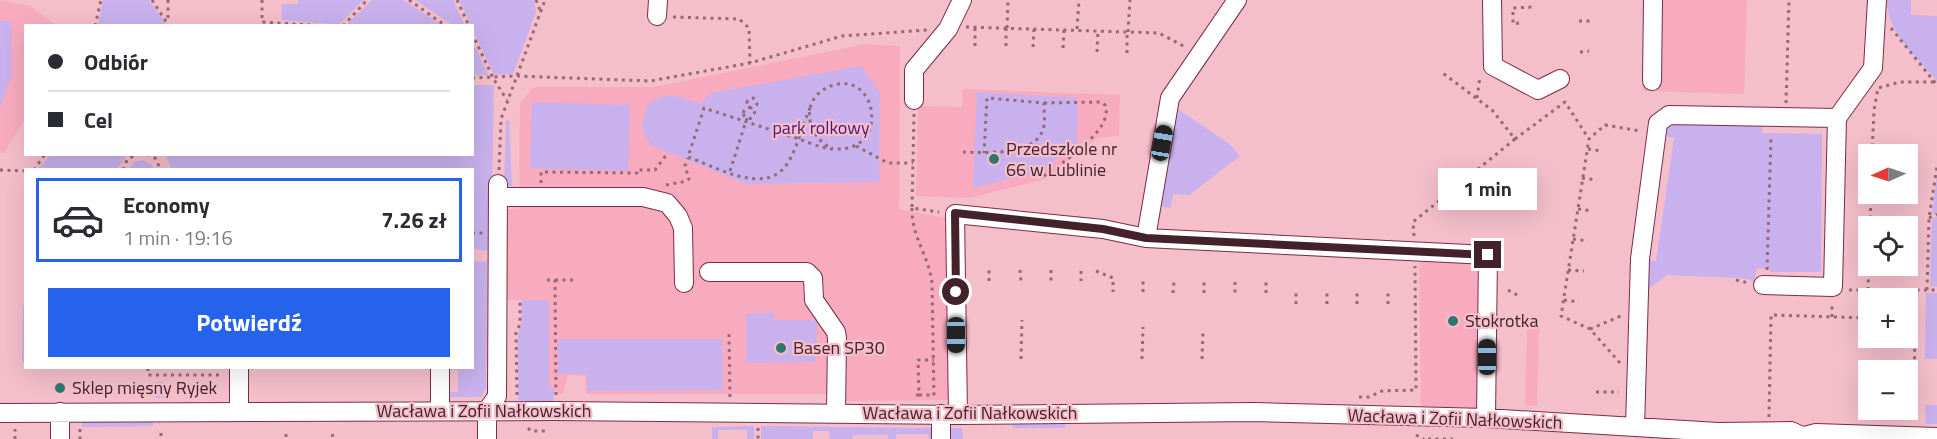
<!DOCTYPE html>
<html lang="pl">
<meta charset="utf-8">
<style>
body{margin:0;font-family:"Titillium Web",sans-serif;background:#f2f2f3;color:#2b2b33;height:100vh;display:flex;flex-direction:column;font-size:22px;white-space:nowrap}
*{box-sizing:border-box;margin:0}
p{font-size:20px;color:#7c7c81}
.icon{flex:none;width:33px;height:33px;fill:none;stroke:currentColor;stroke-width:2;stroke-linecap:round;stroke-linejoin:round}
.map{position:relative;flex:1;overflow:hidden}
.sheet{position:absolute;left:24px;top:168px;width:450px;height:201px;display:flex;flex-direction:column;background:#fff;border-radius:0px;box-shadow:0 6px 24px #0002}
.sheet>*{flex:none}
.hud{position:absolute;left:24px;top:24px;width:450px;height:132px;border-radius:0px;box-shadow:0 6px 24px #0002;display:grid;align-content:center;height:132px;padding:0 24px;background:#fff}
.needle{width:39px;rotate:267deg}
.fabs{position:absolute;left:1858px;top:144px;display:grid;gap:12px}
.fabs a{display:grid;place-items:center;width:60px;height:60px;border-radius:0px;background:#fff;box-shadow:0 6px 24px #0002;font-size:30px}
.end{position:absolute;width:27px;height:27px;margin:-14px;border:8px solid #44222c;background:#fff;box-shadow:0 0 0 3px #fff}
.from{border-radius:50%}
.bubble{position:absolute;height:42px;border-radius:0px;background:#fff;box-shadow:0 6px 24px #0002;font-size:20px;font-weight:700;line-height:42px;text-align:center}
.car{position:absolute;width:18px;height:36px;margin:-18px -9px;border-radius:8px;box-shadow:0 0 4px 2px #0007;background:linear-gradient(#222 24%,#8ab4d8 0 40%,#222 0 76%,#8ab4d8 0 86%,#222 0)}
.hud b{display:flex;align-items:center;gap:21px;height:57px;font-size:22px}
.hud b+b{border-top:2px solid #e1e1e2}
.hud i{width:15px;height:15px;background:#2b2b33}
ul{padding:10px 0 0;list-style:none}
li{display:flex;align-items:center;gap:18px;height:84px;margin:0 12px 9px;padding:0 12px;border:3px solid #e1e1e2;border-radius:0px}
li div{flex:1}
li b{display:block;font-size:22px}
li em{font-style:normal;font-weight:700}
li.on{border-color:#2563eb}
li>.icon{width:54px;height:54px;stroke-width:1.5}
.action{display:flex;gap:12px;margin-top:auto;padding:12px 24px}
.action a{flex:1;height:69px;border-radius:0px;background:#2563eb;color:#fff;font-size:24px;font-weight:700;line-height:69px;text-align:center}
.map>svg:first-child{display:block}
.built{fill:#f8abbf}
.green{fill:#c8b1ec}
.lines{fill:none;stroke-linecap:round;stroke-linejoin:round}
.minor-casing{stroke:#792d47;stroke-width:20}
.path{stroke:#956a75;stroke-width:3;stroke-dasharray:3 4.5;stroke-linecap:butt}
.minor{stroke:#fff;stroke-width:18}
.route{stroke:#44222c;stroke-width:8}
.poi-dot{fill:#31766c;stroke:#f4becb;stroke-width:2}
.labels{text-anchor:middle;stroke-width:4.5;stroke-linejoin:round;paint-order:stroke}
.park-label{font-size:18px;fill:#4a1979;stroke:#f4becb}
.poi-label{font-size:18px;fill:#44222c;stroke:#f4becb;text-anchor:start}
.street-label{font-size:18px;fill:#44222c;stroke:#f4becb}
</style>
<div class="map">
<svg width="1937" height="439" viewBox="0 0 1937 439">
<rect width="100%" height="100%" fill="#f4becb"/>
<path class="built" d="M0,0L31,6L55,25L26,26L25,119L4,153H0Z
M1645,0H1747L1744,94L1643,91Z
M865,44L900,46L899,209L947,218L950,400L842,401L831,394H586L585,376L568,375L563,394H518V335L521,325L522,300H505V209H519L520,103L533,87H654Z
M963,89L1120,95L1119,136L1097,138L1045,179L970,198L916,196L918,106L962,107Z
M1482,260L1483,413H1421L1419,261Z
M1527,328L1539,329L1537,406L1525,405Z"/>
<path class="green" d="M103,0H149L167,25H98Z
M298,0H363L339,25L282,20L281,4H298Z
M372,0H403L442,25H346Z
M415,0H453L465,25H452Z
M459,0H534L536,12L513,74L494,75Z
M1887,0H1911V15L1937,16V81C1918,58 1886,32 1887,0Z
M0,21H11L12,74L0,108Z
M472,46L476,48L488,75H473Z
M861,66L880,93L879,182L746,184L651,145L642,129L646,108C660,88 682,97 701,104L710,93Z
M473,85H494L491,243L487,251L473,249L472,170H172L166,155L472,154Z
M977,92L1078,98L1077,144L1040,172L973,188Z
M532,102L630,105L628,171L530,168Z
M1169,103L1228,143L1240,156L1189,195L1173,194L1170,208L1152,204Z
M509,120L512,186H504L506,121Z
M1671,121L1762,123V133L1822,134L1821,272H1771L1770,269L1757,268L1754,281L1740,278L1667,275L1643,293L1644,259L1656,261L1674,138L1665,136L1667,125Z
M50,155V154L127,155L117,169L39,168Z
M143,160L151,164L154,169H129L134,162Z
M1937,174V212L1932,215Z
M1937,216V287L1930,286L1932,219Z
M473,261L487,262L486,388L481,397H449L446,392H458V370H447V368H472Z
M1926,293H1937V359H1925Z
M522,300H547L549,302V387H554L553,403L518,402V335L521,325Z
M25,304L26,364H25L22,361L23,305Z
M774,313L775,320H817L816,362L746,363V314Z
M558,339H722L723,390L587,391V374H558Z
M154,382H165V386H170V396L156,398L154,396Z
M1925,405H1937V424H1926Z
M153,421V426L82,427V422Z
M1065,422V428H1013V423Z
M754,426V439H747V430H718V439H712V427Z
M761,426L931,428L934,429L936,439H929L928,434H896V439H888V435H853V439H830L829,431H813V439H761Z
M951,428H962L963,439H949Z"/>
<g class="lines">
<defs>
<path id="minor" d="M1492,0L1493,66L1538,90L1560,79
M657,16L658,0
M1652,81L1653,0
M914,100V70L948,29L962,0
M1837,118L1873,68L1877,0
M498,197H643L667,203L678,216L683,228L684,283
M1146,238L1170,98L1237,0
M709,272H807L813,278L814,300L836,332L837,338L836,413
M440,411V368
M60,412V439
M239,412V368
M0,413L556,411L958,415L1254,412L1486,418L1718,432L1791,431L1802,436
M941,414V439
M958,415L955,214L1103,229L1146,238L1488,255L1486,418
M1635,427L1640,259L1658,123L1669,115L1837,118L1833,287L1763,285
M487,439V411L497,396L498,184
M1793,439L1816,433L1937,437"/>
</defs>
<use href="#minor" class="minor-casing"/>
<path class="path" d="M152,0L169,26
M168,0V21
M262,0V22L327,26
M409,0L446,26
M457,0L469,26
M536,0L540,10
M673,17L739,19L749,28L750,63
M1579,21H1593
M1519,23L1513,24V8L1532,7
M95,26L101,0
M343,26L367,0
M966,27L1159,33L1187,48
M1007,28L1008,0
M1891,28L1937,85
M1077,29L1079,0
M1128,32L1130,0
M472,33L493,78L507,100
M975,46V27
M1006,46V28
M1033,47L1034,29
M1063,48L1064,29
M1097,52L1098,30
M1580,52L1589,51
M1127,53V32
M472,78L517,76L650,81L750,63L842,36L927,30
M747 103a5 5 0 1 1 10 0a5 5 0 1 1-10 0Z
M1477,98L1480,77
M1786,103L1789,0
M743.5 113a5.5 5.5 0 1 1 11 0a5.5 5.5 0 1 1-11 0Z
M810,108C803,124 795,156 784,168C761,194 714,166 688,157L704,108C735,118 765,128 796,138C808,142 822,149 835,149C890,152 878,72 834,85C799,95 804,136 833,149
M914,114L912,208L939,212
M1515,139L1565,102L1589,139
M856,146L888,163H913
M1588,149L1601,151
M963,152C984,153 1032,155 1042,132C1046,124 1044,112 1044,103L987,98L984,153
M147,154L155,158L161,170
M1872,154L1874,110L1878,88L1900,82H1935
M0,170L26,171
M34,170L45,154
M123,170L127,160L136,154
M499,170L501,119L545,0
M730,171L747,118
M1044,176C1062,163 1115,129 1105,105L1101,102L1044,103
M1582,178L1597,180
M541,183V172L637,173V170H655L667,154
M666,185L687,181L689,179L685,166L688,158
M912,208C911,236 929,256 932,283L934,398
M1578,209L1592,211
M1929,218L1937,214
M1870,226L1871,194
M472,233H484
M1414,236L1413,222L1515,139L1492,110L1440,71
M1573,239L1588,241
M1020,270L1021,281
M1051,270V281
M1568,270L1584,271
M1767,270L1771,137
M1081,271V281
M1096,271L1113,278V292
M547,280H555L556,396
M555,280H576
M1736,280L1749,283
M989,281V269
M1235,282V293
M1508,290L1517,295
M1849,290H1937
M1868,290L1869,259
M1927,290L1929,218L1937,166
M1910,291L1916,298L1913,421
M1143,292V280
M1173,293L1174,281
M1204,293V281
M1266,293V282
M1564,300L1579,302
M1296,304V291
M1327,304V292
M1357,304V292
M1388,304V292
M1832,317V304
M1908,319H1915
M1590,329L1621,316
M729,334L730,398
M1021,359L1022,320
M1142,359L1143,327
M1202,359L1203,330
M1620,363L1590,329L1561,316L1589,139L1605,125L1641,131
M148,368V375H223
M1596,392H1619
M517,395L516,333L520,324V300
M916,395H919L918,360H934
M919,395H934
M1359,397H1369L1382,391L1416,390L1415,266
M1769,417L1771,315L1869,318
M528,428L531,431H546
M758,428V439
M80,429V439
M161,433V439
M286,434V439
M332,434L334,439
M1416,435L1424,439
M15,439V429
M1428,439H1453"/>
<use href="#minor" class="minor"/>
</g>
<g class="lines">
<path class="route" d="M956,292L955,213L1103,229L1146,238L1488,255"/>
</g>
<g class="poi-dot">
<circle cx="994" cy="159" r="6"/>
<circle cx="1453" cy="321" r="6"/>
<circle cx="781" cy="348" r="6"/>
<circle cx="60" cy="388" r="6"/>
</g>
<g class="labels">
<g class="park-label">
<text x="821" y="134">park rolkowy</text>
</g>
<g class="poi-label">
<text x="1006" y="155">Przedszkole nr<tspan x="1006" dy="21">66 w Lublinie</tspan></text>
<text x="1465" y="327">Stokrotka</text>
<text x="793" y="354">Basen SP30</text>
<text x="72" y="394">Sklep mięsny Ryjek</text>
</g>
<g class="street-label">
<text x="484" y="417">Wacława i Zofii Nałkowskich</text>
<text x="970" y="419">Wacława i Zofii Nałkowskich</text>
<text transform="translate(1455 419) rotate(2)" y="6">Wacława i Zofii Nałkowskich</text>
</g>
</g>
</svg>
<div class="fabs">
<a><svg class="needle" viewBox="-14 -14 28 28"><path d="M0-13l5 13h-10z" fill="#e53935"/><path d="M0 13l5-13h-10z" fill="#7c7c81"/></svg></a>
<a><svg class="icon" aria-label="locate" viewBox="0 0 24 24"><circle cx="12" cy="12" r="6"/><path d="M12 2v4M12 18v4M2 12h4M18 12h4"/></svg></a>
<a>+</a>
<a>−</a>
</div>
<i class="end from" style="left:956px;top:292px"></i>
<i class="end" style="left:1488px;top:255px"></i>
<div class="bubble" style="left:1438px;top:168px;width:99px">1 min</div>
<i class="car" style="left:1162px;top:143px;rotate:10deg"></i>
<i class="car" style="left:956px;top:335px;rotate:180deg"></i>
<i class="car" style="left:1487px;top:357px;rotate:0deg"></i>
<div class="hud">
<b><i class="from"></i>Odbiór</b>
<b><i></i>Cel</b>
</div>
<section class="sheet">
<ul>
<li class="on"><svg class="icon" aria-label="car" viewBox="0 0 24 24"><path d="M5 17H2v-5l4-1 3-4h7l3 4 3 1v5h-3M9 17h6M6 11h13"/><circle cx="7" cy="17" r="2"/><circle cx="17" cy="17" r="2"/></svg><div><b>Economy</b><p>1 min · 19:16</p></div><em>7.26 zł</em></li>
</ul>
<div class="action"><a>Potwierdź</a></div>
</section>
</div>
